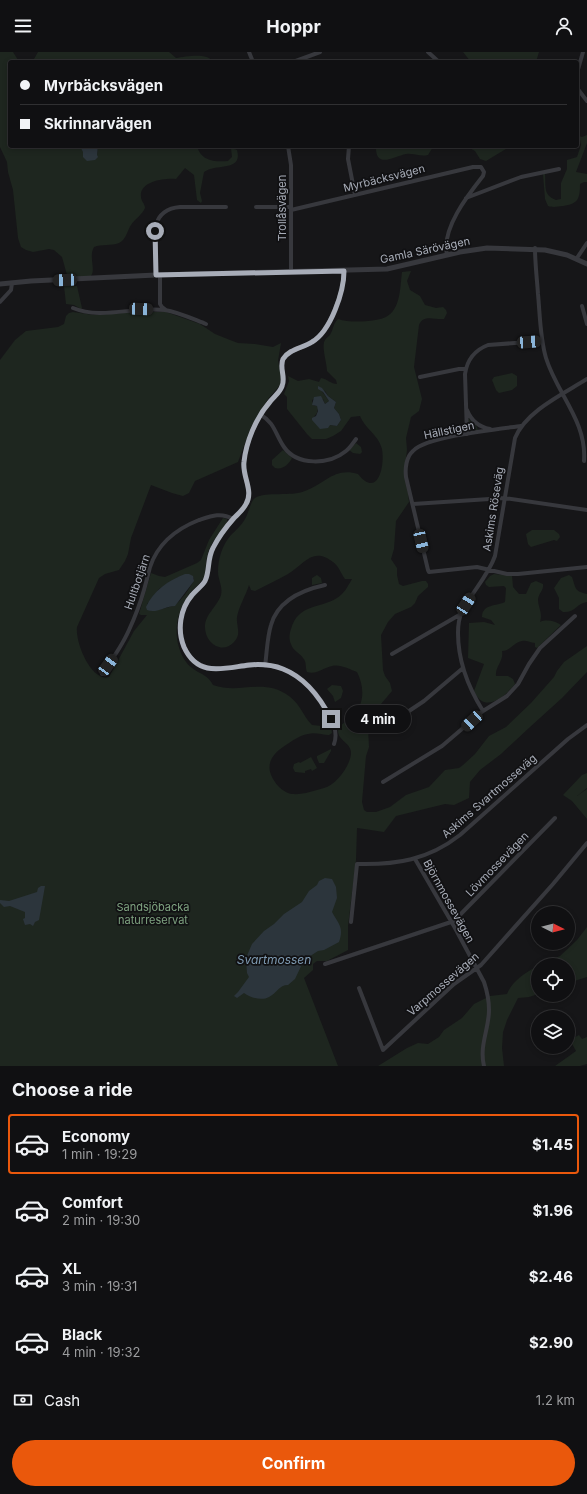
<!DOCTYPE html>
<meta charset="utf-8">
<style>
body{margin:0;font-family:Inter,sans-serif;background:#19191b;color:#f1f3f6;height:100vh;display:flex;flex-direction:column;font-size:15px;white-space:nowrap}
*{box-sizing:border-box;margin:0}
p{font-size:13px;color:#9c9d9f}
.icon{flex:none;width:22px;height:22px;fill:none;stroke:currentColor;stroke-width:2;stroke-linecap:round;stroke-linejoin:round}
.map{position:relative;height:1014px;overflow:hidden}
.sheet{display:flex;flex-direction:column;background:#101012;flex:1}
.sheet>*{flex:none}
.hud{position:absolute;left:8px;top:8px;width:571px;height:88px;border-radius:4px;box-shadow:0 2px 6px #0003,0 0 0 1px #303032;display:grid;align-content:center;height:88px;padding:0 12px;background:#101012}
.needle{width:26px;rotate:96deg}
.tools{position:absolute;left:531px;top:854px;display:grid;gap:8px}
.tools a{display:grid;place-items:center;width:44px;height:44px;border-radius:50%;background:#101012;box-shadow:0 2px 6px #0003,0 0 0 1px #303032;font-size:20px}
.end{position:absolute;width:18px;height:18px;margin:-9px;border:5px solid #a8adb8;background:#111;box-shadow:0 0 0 2px #111}
.from{border-radius:50%}
.bubble{position:absolute;height:28px;border-radius:14px;background:#101012;box-shadow:0 2px 6px #0003,0 0 0 1px #303032;font-size:13px;font-weight:700;line-height:28px;text-align:center}
.car{position:absolute;width:12px;height:24px;margin:-12px -6px;border-radius:5px;box-shadow:0 0 3px 1px #0007;background:linear-gradient(#222 24%,#8ab4d8 0 40%,#222 0 76%,#8ab4d8 0 86%,#222 0)}
.hud b{display:flex;align-items:center;gap:14px;height:38px;font-size:15px}
.hud b+b{border-top:1px solid #303032}
.hud i{width:10px;height:10px;background:#f1f3f6}
ul{padding:0;list-style:none}
li{display:flex;align-items:center;gap:12px;height:60px;margin:0 8px 6px;padding:0 4px;border:2px solid transparent;border-radius:4px}
li div{flex:1}
li b{display:block;font-size:15px}
li em{font-style:normal;font-weight:700}
li.active{border-color:#ea580c}
li>.icon{width:36px;height:36px;stroke-width:1.5}
h2{padding:0 12px;font-size:18px;line-height:48px}
.pay{display:flex;align-items:center;gap:10px;height:44px;padding:0 12px;font-size:15px}
.pay p{margin-inline-start:auto}
.primary-button{display:flex;gap:8px;margin-top:auto;padding:8px 12px}
.primary-button a{flex:1;height:46px;border-radius:24px;background:#ea580c;color:#fff;font-size:16px;font-weight:700;line-height:46px;text-align:center}
header{display:flex;justify-content:space-between;align-items:center;height:52px;padding:0 12px;background:#101012;font-size:18px;font-weight:700}
.map>svg:first-child{display:block}
.green{fill:#1e261f;fill-rule:evenodd}
.water{fill:#2c353c}
.lines{fill:none;stroke-linecap:round;stroke-linejoin:round}
.minor{stroke:#37383d;stroke-width:4}
.tertiary{stroke:#37383d;stroke-width:5}
.route{stroke:#a8adb8;stroke-width:5}
.labels{text-anchor:middle;stroke-width:3.5;stroke-linejoin:round;paint-order:stroke}
.street-label{font-size:11px;fill:#a8adb8;stroke:#111113}
.park-label{font-size:11px;fill:#7fa381;stroke:#111113}
.water-label{font-size:12px;font-style:italic;fill:#7f9bb3;stroke:#111113}
</style>
<header><svg class="icon" aria-label="menu" viewBox="0 0 24 24"><path d="M4 6h16M4 12h16M4 18h16"/></svg>Hoppr<svg class="icon" aria-label="person" viewBox="0 0 24 24"><circle cx="12" cy="8" r="4"/><path d="M4 21q1-7 8-7t8 7"/></svg></header>
<div class="map">
<svg width="587" height="1014" viewBox="0 0 587 1014">
<rect width="100%" height="100%" fill="#161618"/>
<path class="green" d="M0,0H13L18,8L25,10H10V94H80L84,100L83,105L97,103L98,94H197C201,109 214,110 228,109L232,105L231,96L237,98C243,120 217,111 204,120L200,141L202,149L201,151L197,148L194,123L185,116L176,127C165,126 139,129 141,145C141,149 145,152 145,156C142,163 135,167 131,173C127,179 126,188 119,191C111,194 102,192 94,195C88,205 97,219 90,225H70L67,223L62,205L54,198L49,197L33,200L26,198L21,195L18,186L13,138L8,120L7,110L0,95Z
M38,0H169L176,6C186,5 207,0 213,10H29L34,7Z
M463,0H539L536,10H471Z
M577,83L582,85L587,83V91L576,120L587,122V130H584L580,132C580,147 578,152 563,154C557,154 555,156 548,154L545,147L543,122H545C546,135 543,143 556,148L561,147V131L567,117V108L577,105L581,93L580,88L577,87Z
M376,94H433V95L428,103C420,105 413,101 406,102C395,104 375,118 376,94Z
M466,94H511L486,109L480,107L475,99Z
M411,219L407,229L410,238L420,244L425,253L436,256L443,255L446,258L447,261L444,267C435,268 423,262 419,273L414,315L422,347L419,359L411,365L406,386L407,398L405,413L409,450L396,469L394,497L391,507L397,516V523L399,532L403,534L422,529H426L428,532V535L418,544L415,551L411,555L395,562L388,570L381,583L383,618L385,624L390,631L392,639L381,652L379,665L371,671L368,675L369,695L366,704L362,750L364,758L367,760H376L390,755L406,743L429,735L445,718L459,716L463,713L475,702L489,684L506,675L531,651L554,625L557,619L564,610L587,594V620L562,646L530,675L501,702L480,718L470,730L469,746L454,753L445,752L396,764L384,780C374,779 368,777 357,776L356,808L348,874V898L327,909H317L313,912V918L304,926L338,1014H0V308L15,288L26,279L58,275L64,272L66,264L69,261L73,260L94,263L136,260H166L200,272L215,282L230,288L238,291L255,292L273,295L281,291L278,309L281,323L280,333L268,347L251,375L238,410L195,429L189,441L183,444L172,441L151,433L131,486L128,502L125,509L119,518L105,522L99,526L77,575C75,590 91,630 109,625L134,579L147,563H141L139,562L151,521L159,524L165,525L197,511L201,508L209,488L223,466L227,467V470C221,479 211,490 208,501C205,509 207,517 204,525C201,531 194,536 190,541C175,561 172,586 184,607C194,623 206,619 213,633C240,643 263,625 289,644C301,653 303,664 312,673L331,675L332,681L329,683C322,683 315,680 308,682C301,683 295,687 289,691C274,700 262,712 275,730C278,735 285,741 292,742C302,743 314,739 324,736C336,733 350,714 351,702C352,691 338,689 338,679C339,672 345,671 350,667C365,654 365,636 357,620C349,617 340,612 332,614C323,616 316,623 307,620C305,615 307,610 303,606C300,601 293,599 291,592C289,588 289,582 291,577C298,552 319,557 337,546C344,542 348,534 352,527H345C341,522 339,514 333,510C313,494 304,512 288,522C278,528 266,533 255,539L251,538L249,533C246,543 239,554 237,565C236,574 242,582 234,590C222,603 205,591 205,575C205,562 217,555 221,543C223,534 218,528 218,520C218,507 222,493 231,483C236,478 241,474 245,467C248,463 251,448 255,446C266,439 291,445 305,439C325,432 334,415 358,422C378,447 385,414 382,397C378,382 365,377 360,364L351,365L341,379L333,384L326,387H312L307,382L287,357V345L284,342L289,329L288,324L298,329L309,327L319,330L321,326C327,327 331,332 337,332L336,328L327,319C327,311 321,294 325,288C327,285 330,284 331,281C334,275 333,272 338,267C346,270 359,270 368,269C374,268 380,268 386,265C401,257 400,235 402,220ZM321,338L325,339L328,344L336,350L334,356L339,362L341,368L337,374L330,373L314,365L317,361L318,356L317,354H314L312,349L313,347H323L325,352L329,349ZM178,525L194,526C194,532 178,553 173,554C166,556 158,558 151,559L147,552L159,537Z
M64,234H77L82,256L81,257L74,253L66,252Z
M512,321L517,324V334L512,338L499,341L496,338L492,328L494,325Z
M468,366L476,373L478,378L469,379Z
M356,391L361,395L362,400L360,402L353,401L349,398Z
M283,398L292,406C289,412 283,418 275,416L272,413V408Z
M532,478H554L559,482L560,485L557,489L554,488L531,495L528,492L526,482Z
M494,522L512,524L513,535L519,542H526L531,531L536,529L543,532C544,538 539,541 538,547C538,556 543,560 540,570C546,567 556,569 561,573L537,596L535,595V591C530,591 527,588 522,589C514,590 510,599 502,599C504,609 495,614 496,624H508L513,627L515,632C504,646 484,662 474,639L484,612L468,606L469,571L484,570L495,573L491,568L482,565C482,552 497,554 505,550L506,536L504,534L489,535L486,533L485,530L490,524Z
M317,523L321,526L322,531L312,533V526Z
M569,523L572,525C576,536 574,539 587,542V550C577,551 575,561 563,560L559,557V546L554,536L561,526Z
M332,633L341,634L343,639L341,646L335,650L333,644L327,637Z
M331,697V699L324,711H319L317,706V704Z
M311,705L317,716L312,719L311,717L305,719V721L295,720L293,716L294,712L299,710L300,711Z
M587,721V736L577,744L587,737V767L572,749L563,743L582,723Z
M587,875V925L568,931V913H539L560,904L577,888Z
M538,914V942L529,945L518,946L507,968L503,980L502,996L504,1014H378L407,996L418,991L428,992L439,985L444,978L462,966L474,952L490,944L507,942C512,929 526,920 538,914Z
M579,983L582,987L587,985V1012L580,1014H555L576,999L570,988Z"/>
<path class="water" d="M80,94H98L97,103L98,105L95,108L87,109L83,105V100Z
M318,334L322,336L328,344L336,350L334,356L339,362L341,368L337,374L330,373L328,376L320,377L312,368V366L316,364L318,359L317,354L312,353L314,345L321,344L325,352L329,349L323,340L318,337Z
M185,522H189L193,524L194,529L175,554C166,554 156,562 147,558L146,555C153,539 169,528 185,522Z
M325,826L332,827L336,835L337,846L332,860C339,873 344,875 339,890L324,898L318,899L304,908L295,927L288,933C279,933 277,941 269,945C262,949 251,946 244,941L237,946L234,944L238,940L249,925L247,921L246,906L252,892L264,879L274,872L284,862L302,850L309,839L317,833L319,829Z
M41,834H45L39,868L35,870L33,874L30,872L25,873L23,867L25,866V860L10,854L4,855L0,851V848L9,849L37,840L38,836Z"/>
<g class="lines">
<path class="minor" d="M249,0L253,10
M428,0L439,10
M293,10L320,0
M577,21L583,0
M577,36L587,49
M288,94L291,113V219
M349,94L348,107L355,143
M466,146L521,125L559,117
M256,155H291
M291,158L473,115H481L484,120L483,124C468,143 441,177 447,203
M535,196C535,211 537,227 538,242C540,263 540,286 546,306C557,342 587,369 584,409
M577,206L587,191
M156,223V174C158,162 168,156 180,155H226
M160,223V252L162,255L166,258
M0,250L11,238L12,231
M582,254L587,272
M73,256C102,268 134,254 165,258C178,260 193,267 206,272
M420,325L459,317H466
M467,358C471,368 479,375 490,377
M261,363C275,371 275,382 284,395C297,414 329,413 346,399C350,396 353,391 356,387
M521,374C499,377 427,384 413,399C406,405 405,417 406,425L428,518L429,520L477,515L507,522H518L587,515
M467,382L465,322C467,308 475,298 488,293L542,289
M413,452L505,446L587,458
M392,602L461,562
M265,614C267,600 267,586 271,573C278,548 302,538 325,533
M102,622C112,608 122,594 129,578C135,565 140,552 144,538C146,531 148,523 150,515C158,491 176,477 199,468C211,464 221,460 233,467
M483,659C468,635 458,609 458,581C458,574 459,566 462,559C472,540 488,524 495,504L515,386C526,359 563,342 587,327
M388,673L424,649L463,616
M334,692C339,679 331,666 325,656C315,639 299,622 280,616C270,613 258,612 248,614C224,616 199,624 185,597C180,587 179,576 181,565C185,547 194,544 204,531C210,522 207,510 211,500C216,488 225,477 233,468C238,462 244,458 247,451C253,438 241,422 244,407C248,388 255,369 267,353C271,347 280,341 283,334C286,325 279,317 283,308C288,297 302,297 312,290C330,279 344,239 344,219
M383,730L442,694L483,659L507,644L518,632L529,612L540,596L575,564
M415,807L455,876L484,930C487,939 489,948 489,958C489,977 479,994 484,1014
M351,870L357,812C396,813 428,808 460,783L568,687L587,673
M452,871L555,766
M325,912L451,870
M359,936L383,998L454,932L481,913L553,832L587,791"/>
<path class="tertiary" d="M0,232L31,229L156,223L387,217L460,200L487,196L545,198L567,203L587,212"/>
</g>
<g class="lines">
<path class="route" d="M155,179L156,223L344,219C344,239 331,279 312,290C303,296 289,297 283,307C279,316 286,325 282,334C280,341 273,345 269,351C256,366 246,390 244,410C242,424 254,439 246,452C243,458 238,462 234,466C226,475 218,486 213,496C207,507 210,519 205,529C202,534 196,538 192,543C180,557 177,578 184,595C198,626 224,616 249,613C260,612 273,613 283,617C306,626 321,647 331,667"/>
</g>
<g class="labels">
<g class="street-label">
<text transform="translate(384 126) rotate(-14)" y="4">Myrbäcksvägen</text>
<text transform="translate(282 156) rotate(-90)" y="4">Trollåsvägen</text>
<text transform="translate(425 198) rotate(-12)" y="4">Gamla Särövägen</text>
<text transform="translate(449 378) rotate(-12)" y="4">Hällstigen</text>
<text transform="translate(493 457) rotate(-81)" y="4">Askims Röseväg</text>
<text transform="translate(137 530) rotate(-71)" y="4">Hultbotjärn</text>
<text transform="translate(489 744) rotate(-41)" y="4">Askims Svartmosseväg</text>
<text transform="translate(497 812) rotate(-46)" y="4">Lövmossevägen</text>
<text transform="translate(449 849) rotate(61)" y="4">Björnmossevägen</text>
<text transform="translate(443 932) rotate(-41)" y="4">Varpmossevägen</text>
</g>
<g class="park-label">
<text x="153" y="859">Sandsjöbacka<tspan x="153" dy="13">naturreservat</tspan></text>
</g>
<g class="water-label">
<text x="274" y="912">Svartmossen</text>
</g>
</g>
</svg>
<div class="tools">
<a><svg class="needle" viewBox="-14 -14 28 28"><path d="M0-13l5 13h-10z" fill="#e53935"/><path d="M0 13l5-13h-10z" fill="#9c9d9f"/></svg></a>
<a><svg class="icon" aria-label="locate" viewBox="0 0 24 24"><circle cx="12" cy="12" r="6"/><path d="M12 2v4M12 18v4M2 12h4M18 12h4"/></svg></a>
<a><svg class="icon" aria-label="layers" viewBox="0 0 24 24"><path d="M12 4l9 5-9 5-9-5zM3 14l9 5 9-5"/></svg></a>
</div>
<i class="end from" style="left:155px;top:179px"></i>
<i class="end" style="left:331px;top:667px"></i>
<div class="bubble" style="left:345px;top:653px;width:66px">4 min</div>
<i class="car" style="left:65px;top:228px;rotate:268deg"></i>
<i class="car" style="left:141px;top:257px;rotate:92deg"></i>
<i class="car" style="left:529px;top:290px;rotate:86deg"></i>
<i class="car" style="left:421px;top:489px;rotate:167deg"></i>
<i class="car" style="left:466px;top:552px;rotate:33deg"></i>
<i class="car" style="left:108px;top:613px;rotate:36deg"></i>
<i class="car" style="left:472px;top:669px;rotate:227deg"></i>
<div class="hud">
<b><i class="from"></i>Myrbäcksvägen</b>
<b><i></i>Skrinnarvägen</b>
</div>
</div>
<section class="sheet">
<h2>Choose a ride</h2>
<ul>
<li class="active"><svg class="icon" aria-label="car" viewBox="0 0 24 24"><path d="M5 17H2v-5l4-1 3-4h7l3 4 3 1v5h-3M9 17h6M6 11h13"/><circle cx="7" cy="17" r="2"/><circle cx="17" cy="17" r="2"/></svg><div><b>Economy</b><p>1 min · 19:29</p></div><em>$1.45</em></li>
<li><svg class="icon" aria-label="car" viewBox="0 0 24 24"><path d="M5 17H2v-5l4-1 3-4h7l3 4 3 1v5h-3M9 17h6M6 11h13"/><circle cx="7" cy="17" r="2"/><circle cx="17" cy="17" r="2"/></svg><div><b>Comfort</b><p>2 min · 19:30</p></div><em>$1.96</em></li>
<li><svg class="icon" aria-label="car" viewBox="0 0 24 24"><path d="M5 17H2v-5l4-1 3-4h7l3 4 3 1v5h-3M9 17h6M6 11h13"/><circle cx="7" cy="17" r="2"/><circle cx="17" cy="17" r="2"/></svg><div><b>XL</b><p>3 min · 19:31</p></div><em>$2.46</em></li>
<li><svg class="icon" aria-label="car" viewBox="0 0 24 24"><path d="M5 17H2v-5l4-1 3-4h7l3 4 3 1v5h-3M9 17h6M6 11h13"/><circle cx="7" cy="17" r="2"/><circle cx="17" cy="17" r="2"/></svg><div><b>Black</b><p>4 min · 19:32</p></div><em>$2.90</em></li>
</ul>
<div class="pay"><svg class="icon" aria-label="cash" viewBox="0 0 24 24"><path d="M3 7h18v10H3z"/><circle cx="12" cy="12" r="2"/></svg>Cash<p>1.2 km</p></div>
<div class="primary-button"><a>Confirm</a></div>
</section>
